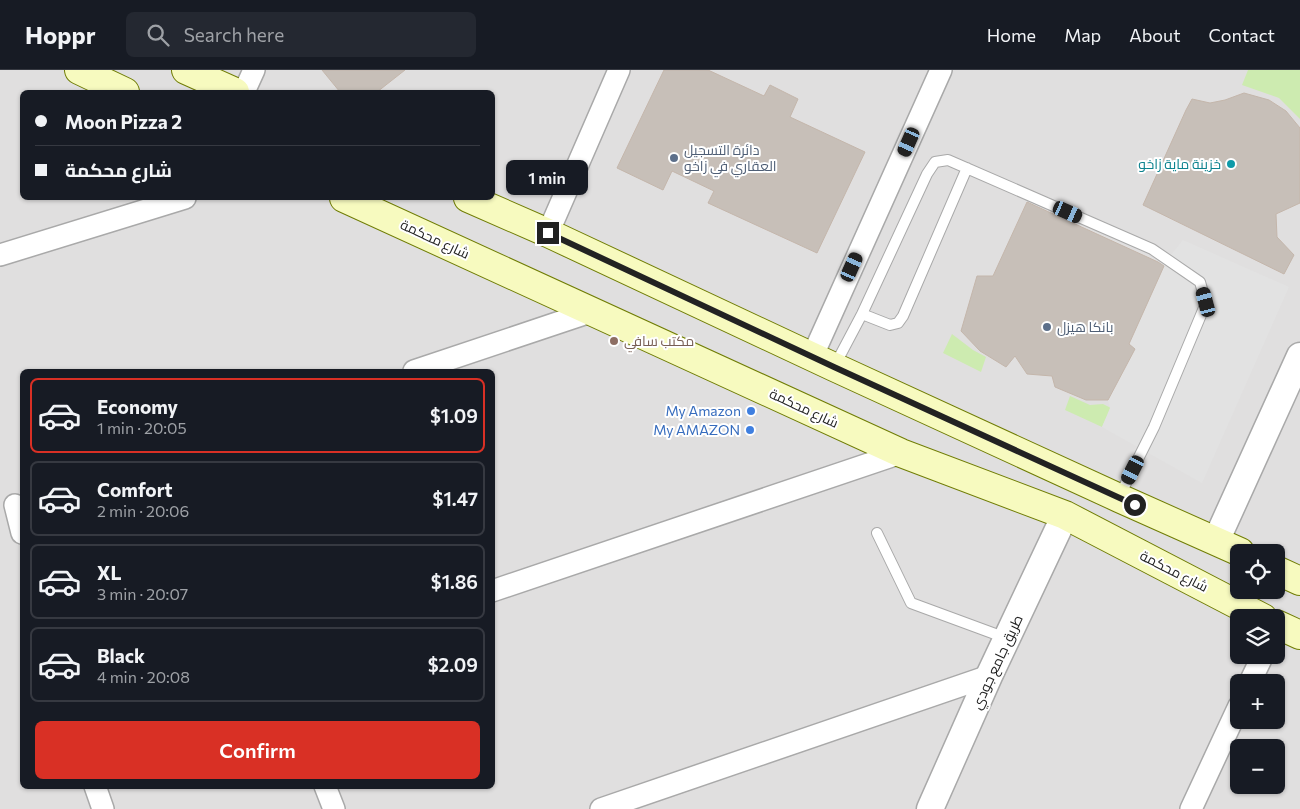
<!DOCTYPE html>
<meta charset="utf-8">
<style>
body{margin:0;font-family:Commissioner,Cairo,sans-serif;background:#242831;color:#f1f3f6;height:100vh;display:flex;flex-direction:column;font-size:19px;white-space:nowrap}
*{box-sizing:border-box;margin:0}
p{font-size:16px;color:#9ea1a6}
.icon{flex:none;width:28px;height:28px;fill:none;stroke:currentColor;stroke-width:2;stroke-linecap:round;stroke-linejoin:round}
.map{position:relative;flex:1;overflow:hidden}
.drawer{position:absolute;left:20px;top:299px;width:475px;height:420px;display:flex;flex-direction:column;background:#171b24;border-radius:8px;box-shadow:0 1px 4px #0004}
.drawer>*{flex:none}
.banner{position:absolute;left:20px;top:20px;width:475px;height:110px;border-radius:8px;box-shadow:0 1px 4px #0004;display:grid;align-content:center;height:110px;padding:0 15px;background:#171b24}
.fabs{position:absolute;left:1230px;top:474px;display:grid;gap:10px}
.fabs a{display:grid;place-items:center;width:55px;height:55px;border-radius:8px;background:#171b24;box-shadow:0 1px 4px #0004;font-size:25px}
.end{position:absolute;width:22px;height:22px;margin:-11px;border:6px solid #222;background:#fff;box-shadow:0 0 0 2px #fff}
.from{border-radius:50%}
.bubble{position:absolute;height:35px;border-radius:8px;background:#171b24;box-shadow:0 1px 4px #0004;font-size:16px;font-weight:600;line-height:35px;text-align:center}
.car{position:absolute;width:15px;height:30px;margin:-15px -8px;border-radius:6px;box-shadow:0 0 4px 1px #0007;background:linear-gradient(#222 24%,#8ab4d8 0 40%,#222 0 76%,#8ab4d8 0 86%,#222 0)}
.banner b{display:flex;align-items:center;gap:18px;height:48px;font-size:19px}
.banner b+b{border-top:1px solid #363941}
.banner i{width:12px;height:12px;background:#f1f3f6}
ul{padding:9px 0 0;list-style:none}
li{display:flex;align-items:center;gap:15px;height:75px;margin:0 10px 8px;padding:0 5px;border:2px solid #363941;border-radius:8px}
li div{flex:1}
li b{display:block;font-size:19px}
li em{font-style:normal;font-weight:600}
li.current{border-color:#d93025}
li>.icon{width:45px;height:45px;stroke-width:1.5}
.button{display:flex;gap:10px;margin-top:auto;padding:10px 15px}
.button a{flex:1;height:58px;border-radius:8px;background:#d93025;color:#fff;font-size:20px;font-weight:600;line-height:58px;text-align:center}
header{display:flex;align-items:center;gap:30px;box-sizing:border-box;height:70px;padding:0 25px;background:#171b24;border-bottom:1px solid #363941}
header strong{font-size:24px}
nav{display:flex;gap:28px;margin-inline-start:auto;font-size:18px}
.search{width:350px;height:45px;background:#242831;display:flex;align-items:center;gap:12px;box-sizing:border-box;padding:0 18px;border-radius:8px;color:#9ea1a6;font-size:19px}
.map>svg:first-child{display:block}
.residential{fill:#e0dfdf;fill-rule:evenodd}
.grass{fill:#cdebb0}
.parking{fill:#e2e2e2}
.building{fill:#c7bfb8;stroke:#c4b6ab}
.lines{fill:none;stroke-linecap:round;stroke-linejoin:round}
.service-casing{stroke:#a9a9a9;stroke-width:12}
.minor-casing{stroke:#a9a9a9;stroke-width:24}
.tertiary-casing{stroke:#a9a9a9;stroke-width:29}
.secondary-casing{stroke:#707d05;stroke-width:30}
.service{stroke:#fff;stroke-width:10}
.minor{stroke:#fff;stroke-width:21}
.tertiary{stroke:#fff;stroke-width:26}
.secondary{stroke:#f7fabf;stroke-width:28}
.route{stroke:#222;stroke-width:6}
.service-dot{fill:#5c6f8a;stroke:#fff;stroke-width:2}
.culture-dot{fill:#0f9aa8;stroke:#fff;stroke-width:2}
.education-dot{fill:#8d6e63;stroke:#fff;stroke-width:2}
.shop-dot{fill:#3f7fe0;stroke:#fff;stroke-width:2}
.labels{text-anchor:middle;stroke-width:4;stroke-linejoin:round;paint-order:stroke}
.service-label{font-size:14px;fill:#4e5e75;stroke:#fff;text-anchor:start}
.culture-label{font-size:14px;fill:#0d838f;stroke:#fff;text-anchor:end}
.street-label{font-size:14px;fill:#222;stroke:#fff}
.education-label{font-size:14px;fill:#785e54;stroke:#fff;text-anchor:start}
.shop-label{font-size:14px;fill:#366cbe;stroke:#fff;text-anchor:end}
</style>
<header>
<strong>Hoppr</strong>
<div class="search"><svg class="icon" aria-label="search" viewBox="0 0 24 24"><circle cx="10" cy="10" r="6"/><path d="M15 15l6 6"/></svg>Search here</div>
<nav><a>Home</a><a>Map</a><a>About</a><a>Contact</a></nav>
</header>
<div class="map">
<svg width="1300" height="739" viewBox="0 0 1300 739">
<rect width="100%" height="100%" fill="#f2efe9"/>
<path class="residential" d="M0,0H1300V739H0ZM22,22H492V128H22ZM22,301H492V716H22ZM1239,482H1276V520H1239ZM1239,548H1276V585H1239ZM1239,612H1276V650H1239ZM1239,678H1276V715H1239Z"/>
<path class="grass" d="M1248,0H1300V49L1279,28L1242,15Z
M952,264L973,280L986,287L981,302L943,283Z
M1070,326L1090,335L1103,334L1111,338L1102,357L1065,340Z"/>
<path class="parking" d="M1183,170L1289,217L1202,413L1102,357L1110,338L1108,330L1135,279L1129,274L1164,194Z"/>
<path class="building" d="M322,0H405L377,22H340Z
M664,0H708L764,26L770,15L798,29L790,47L865,82L817,183L708,133L714,121L672,101L663,120L617,98Z
M1244,23L1269,30L1286,41L1300,58V133L1276,144L1277,167L1294,185L1284,204L1143,135L1186,40L1192,29L1210,33L1225,30Z
M1027,132L1158,192L1164,196L1129,274L1135,279L1108,330H1086L1055,317L1052,306L1027,304L1015,286L1006,297L980,281L961,261L977,206H993Z"/>
<g class="lines">
<defs>
<path id="service" d="M862,244L890,255L898,253L903,246L967,98
M834,297L862,244L927,104L935,92L948,90L1152,179L1200,212L1206,233L1154,357L1119,427
M877,463L911,533L1006,568"/>
<path id="minor" d="M244,22L254,0
M548,163L619,0
M0,185L185,128
M812,287L941,0
M414,301L593,241
M15,435L22,463
M492,521L901,383
M1250,612L1263,585
M95,716L103,739
M325,716L334,739
M601,739L989,606
M1191,739L1239,636"/>
<path id="tertiary" d="M1216,471L1300,286
M930,739L989,606L1065,445"/>
<path id="secondary" d="M79,0L125,22
M186,0L235,22
M344,128L901,383L1065,445L1263,548
M468,128L548,163L834,297L1119,428L1240,482
M1276,500L1300,511
M1276,554L1300,565"/>
</defs>
<use href="#service" class="service-casing"/>
<use href="#minor" class="minor-casing"/>
<use href="#tertiary" class="tertiary-casing"/>
<use href="#secondary" class="secondary-casing"/>
<use href="#service" class="service"/>
<use href="#minor" class="minor"/>
<use href="#tertiary" class="tertiary"/>
<use href="#secondary" class="secondary"/>
</g>
<g class="lines">
<path class="route" d="M548,163L834,297L1135,435"/>
</g>
<g class="service-dot">
<circle cx="674" cy="88" r="5"/>
<circle cx="1047" cy="257" r="5"/>
</g>
<circle class="culture-dot" cx="1231" cy="94" r="5"/>
<circle class="education-dot" cx="614" cy="271" r="5"/>
<g class="shop-dot">
<circle cx="751" cy="341" r="5"/>
<circle cx="750" cy="360" r="5"/>
</g>
<g class="labels">
<g class="service-label">
<text x="684" y="85">دائرة التسجيل<tspan x="684" dy="16">العقاري في زاخو</tspan></text>
<text x="1057" y="262">بانکا هیزل</text>
</g>
<g class="culture-label">
<text x="1221" y="99">خزينة ماية زاخو</text>
</g>
<g class="street-label">
<text transform="translate(435 169) rotate(25)" y="5">شارع محكمة</text>
<text transform="translate(804 338) rotate(25)" y="5">شارع محكمة</text>
<text transform="translate(1174 501) rotate(27)" y="5">شارع محكمة</text>
<text transform="translate(997 592) rotate(-65)" y="5">طريق جامع جودي</text>
</g>
<g class="education-label">
<text x="624" y="276">مكتب سافي</text>
</g>
<g class="shop-label">
<text x="741" y="346">My Amazon</text>
<text x="740" y="365">My AMAZON</text>
</g>
</g>
</svg>
<div class="fabs">
<a><svg class="icon" aria-label="locate" viewBox="0 0 24 24"><circle cx="12" cy="12" r="6"/><path d="M12 2v4M12 18v4M2 12h4M18 12h4"/></svg></a>
<a><svg class="icon" aria-label="layers" viewBox="0 0 24 24"><path d="M12 4l9 5-9 5-9-5zM3 14l9 5 9-5"/></svg></a>
<a>+</a>
<a>−</a>
</div>
<i class="end from" style="left:1135px;top:435px"></i>
<i class="end" style="left:548px;top:163px"></i>
<div class="bubble" style="left:506px;top:90px;width:82px">1 min</div>
<i class="car" style="left:909px;top:72px;rotate:204deg"></i>
<i class="car" style="left:1068px;top:142px;rotate:114deg"></i>
<i class="car" style="left:852px;top:197px;rotate:24deg"></i>
<i class="car" style="left:1206px;top:232px;rotate:345deg"></i>
<i class="car" style="left:1133px;top:400px;rotate:207deg"></i>
<div class="banner">
<b><i class="from"></i>Moon Pizza 2</b>
<b><i></i>شارع محكمة</b>
</div>
<section class="drawer">
<ul>
<li class="current"><svg class="icon" aria-label="car" viewBox="0 0 24 24"><path d="M5 17H2v-5l4-1 3-4h7l3 4 3 1v5h-3M9 17h6M6 11h13"/><circle cx="7" cy="17" r="2"/><circle cx="17" cy="17" r="2"/></svg><div><b>Economy</b><p>1 min · 20:05</p></div><em>$1.09</em></li>
<li><svg class="icon" aria-label="car" viewBox="0 0 24 24"><path d="M5 17H2v-5l4-1 3-4h7l3 4 3 1v5h-3M9 17h6M6 11h13"/><circle cx="7" cy="17" r="2"/><circle cx="17" cy="17" r="2"/></svg><div><b>Comfort</b><p>2 min · 20:06</p></div><em>$1.47</em></li>
<li><svg class="icon" aria-label="car" viewBox="0 0 24 24"><path d="M5 17H2v-5l4-1 3-4h7l3 4 3 1v5h-3M9 17h6M6 11h13"/><circle cx="7" cy="17" r="2"/><circle cx="17" cy="17" r="2"/></svg><div><b>XL</b><p>3 min · 20:07</p></div><em>$1.86</em></li>
<li><svg class="icon" aria-label="car" viewBox="0 0 24 24"><path d="M5 17H2v-5l4-1 3-4h7l3 4 3 1v5h-3M9 17h6M6 11h13"/><circle cx="7" cy="17" r="2"/><circle cx="17" cy="17" r="2"/></svg><div><b>Black</b><p>4 min · 20:08</p></div><em>$2.09</em></li>
</ul>
<div class="button"><a>Confirm</a></div>
</section>
</div>
